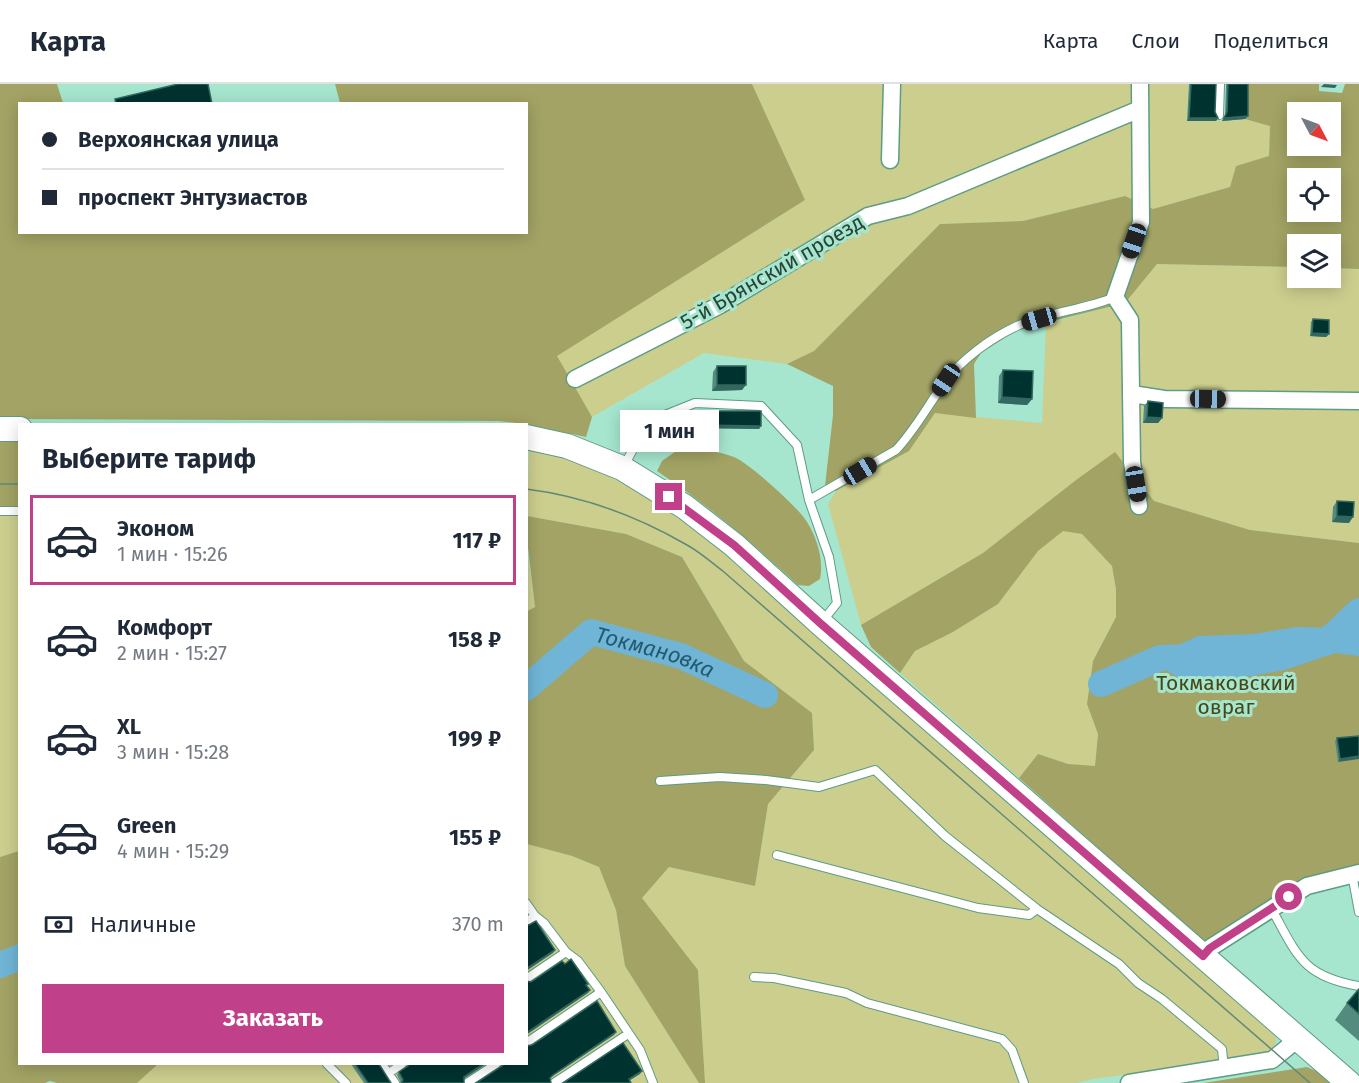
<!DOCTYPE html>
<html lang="ru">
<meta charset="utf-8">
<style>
body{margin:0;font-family:"Fira Sans",sans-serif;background:#f6f6f7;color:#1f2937;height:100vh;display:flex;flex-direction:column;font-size:22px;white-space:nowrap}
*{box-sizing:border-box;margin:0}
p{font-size:20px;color:#747a83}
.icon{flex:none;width:33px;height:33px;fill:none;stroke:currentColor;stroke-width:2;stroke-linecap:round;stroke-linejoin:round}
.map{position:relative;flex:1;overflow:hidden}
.details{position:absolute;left:18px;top:339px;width:510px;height:642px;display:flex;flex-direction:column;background:#fff;border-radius:0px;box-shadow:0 3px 15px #0003}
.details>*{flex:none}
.guide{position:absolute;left:18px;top:18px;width:510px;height:132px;border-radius:0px;box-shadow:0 3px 15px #0003;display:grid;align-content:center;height:132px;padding:0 24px;background:#fff}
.needle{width:39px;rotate:131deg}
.buttons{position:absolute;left:1287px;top:18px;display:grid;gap:12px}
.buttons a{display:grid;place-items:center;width:54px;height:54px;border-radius:0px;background:#fff;box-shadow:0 3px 15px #0003;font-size:30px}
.end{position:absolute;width:27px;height:27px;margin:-14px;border:8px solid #c1408a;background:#fff;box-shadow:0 0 0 3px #fff}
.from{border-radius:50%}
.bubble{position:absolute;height:42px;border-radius:0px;background:#fff;box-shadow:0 3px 15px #0003;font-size:20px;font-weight:700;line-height:42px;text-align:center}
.car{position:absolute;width:18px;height:36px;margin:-18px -9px;border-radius:8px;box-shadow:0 0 4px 2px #0007;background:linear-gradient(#222 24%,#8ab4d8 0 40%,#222 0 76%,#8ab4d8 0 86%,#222 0)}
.guide b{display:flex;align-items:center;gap:21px;height:57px;font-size:22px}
.guide b+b{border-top:2px solid #e0e1e3}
.guide i{width:15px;height:15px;background:#1f2937}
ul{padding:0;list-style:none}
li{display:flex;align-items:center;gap:18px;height:90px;margin:0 12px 9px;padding:0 12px;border:3px solid transparent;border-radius:0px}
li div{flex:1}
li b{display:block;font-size:22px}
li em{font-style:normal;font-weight:700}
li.current{border-color:#c1408a}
li>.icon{width:54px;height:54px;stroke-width:1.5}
h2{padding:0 24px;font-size:27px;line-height:72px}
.pay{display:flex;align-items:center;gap:15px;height:66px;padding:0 24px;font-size:22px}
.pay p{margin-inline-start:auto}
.primary-button{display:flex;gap:12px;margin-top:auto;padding:12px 24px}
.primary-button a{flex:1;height:69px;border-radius:0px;background:#c1408a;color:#fff;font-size:24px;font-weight:700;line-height:69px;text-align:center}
header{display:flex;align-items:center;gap:36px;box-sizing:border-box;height:84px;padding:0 30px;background:#fff;border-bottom:2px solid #e0e1e3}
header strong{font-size:28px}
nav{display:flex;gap:33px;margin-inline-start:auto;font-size:21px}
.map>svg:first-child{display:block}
.green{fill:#ccce8e}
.forest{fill:#a2a364;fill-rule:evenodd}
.water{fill:#70b5d5}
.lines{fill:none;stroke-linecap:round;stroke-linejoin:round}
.river{stroke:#70b5d5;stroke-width:26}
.lane-casing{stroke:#5d9c85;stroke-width:10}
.street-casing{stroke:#5d9c85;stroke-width:19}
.secondary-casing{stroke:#5d9c85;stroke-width:26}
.lane{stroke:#fff;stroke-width:8}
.street{stroke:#fff;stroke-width:16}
.secondary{stroke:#fff;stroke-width:24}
.tram{stroke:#5f8979;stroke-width:1.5}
.wall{fill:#538c7f}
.shaded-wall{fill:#32685f}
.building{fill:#003230;stroke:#32685f;stroke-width:1.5}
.route{stroke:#c1408a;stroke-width:8}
.labels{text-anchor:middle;stroke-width:6;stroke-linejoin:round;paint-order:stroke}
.street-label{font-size:21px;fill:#294339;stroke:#a6e6ce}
.park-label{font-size:21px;fill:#464616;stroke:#a6e6ce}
.water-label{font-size:22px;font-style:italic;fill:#235a70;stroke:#a6e6ce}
</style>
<header>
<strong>Карта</strong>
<nav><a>Карта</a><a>Слои</a><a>Поделиться</a></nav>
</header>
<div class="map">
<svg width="1359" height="999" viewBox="0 0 1359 999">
<rect width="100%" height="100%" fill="#a6e6ce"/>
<path class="green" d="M752,0H1189L1187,36L1224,37L1245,35L1270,41L1269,72L1236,82L1230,103L1153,125L1125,112L1023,137L940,140L814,267L787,280L704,269L592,333L556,272L805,116Z
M1157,180L1297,183L1298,194H1330L1331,184L1359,185V459L1250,446L1154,417L1076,396L983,469L861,541L828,420L836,407L909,367L935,329L1042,339L1046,240L1125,219Z
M529,366C541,369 554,370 565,374C625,394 676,431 725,469L1277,948L1275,964L1264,972L1255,974L1093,995L1078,999H705L698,886L642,814L669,783L755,802L768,720L814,666L812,629L744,577L682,473L626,450L527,432Z
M0,431H20L19,767L0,773Z
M1063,446L1082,450L1112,482L1116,505V533L1093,577L1087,620L1098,650L1095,683L1068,680L1038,670L1019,694L900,589L915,567L953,548L998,520L1038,467Z
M526,455L535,523L527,528H526Z
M527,760L572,772L599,783L616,826L625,882L699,999H137L158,980H526Z"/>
<path class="forest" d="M0,0H57L63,19L20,20V148H526V20L340,19L335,0H752L805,116L557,272L592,333L586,353L526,340L498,337L0,335Z
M1246,0H1319V7L1342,9L1345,0H1359V185L1331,184L1330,160H1298L1297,183L1157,180L1125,219L1017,246L981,269L974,280L976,334L935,329L909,367L836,407L825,402L833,331V302L787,280L814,267L940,140L1023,137L1125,112L1153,125L1230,103L1236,82L1269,72L1270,42L1245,35ZM1298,28H1330V62H1298ZM1298,94H1330V128H1298Z
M0,355H19V431H0Z
M679,365C697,365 716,366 734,373C750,380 798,423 807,438C817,454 824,476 820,495L809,502L798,501C753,460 708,421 657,387L662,377Z
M1115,368L1154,417L1250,446L1359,459V782L1205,859L1019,694L1038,670L1068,680L1095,682L1098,650L1087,620L1093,577L1116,533V505L1112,482L1082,450L1063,447L1038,467L998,520L953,548L915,567L900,589L871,563L861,541L983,469L1076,396Z
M527,432L626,450L682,473L744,577L812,629L814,666L768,720L755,802L669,783L642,814L698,886L705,999H699L625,882L616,826L599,783L572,772L527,760L526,528L535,523L527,455Z
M19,767L20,980H158L137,999H57L50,997L45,999H0V773Z
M1307,983L1321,989L1333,999H1203Z"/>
<path class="water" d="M1296,543L1359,544V572L1335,569L1285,586L1201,601L1185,597L1170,589L1160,574L1163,566L1176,562L1198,552L1254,550Z"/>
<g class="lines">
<g class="river">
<path d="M1312,561L1325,559L1359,527"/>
<path d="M1101,600L1160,574L1195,573"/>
<path id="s1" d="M526,604L591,548L681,572L765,611"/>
<path d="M0,881L20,873"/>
</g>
<defs>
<path id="lane" d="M1219,31L1220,0
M624,382L638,356L660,333L695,319L761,322L797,361L809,416L829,473L837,519L821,539
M809,416L896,366C915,346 928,321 945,298C962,275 991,254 1017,242C1048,228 1084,226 1115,213
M0,427H20
M660,697L720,693L766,696L819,703L875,686L945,752L1037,825L1119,880L1138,899L1162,915L1222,965L1224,985
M777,771L978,824L1029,831L1037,825
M1352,790L1359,828
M526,819L535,832L544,839L566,868L578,877L601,908L640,966L653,999
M1271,824C1297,870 1301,892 1359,902
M526,838L535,832
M754,893L774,894L846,909L867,919L1002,955L1012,966L1024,999
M526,895L566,868
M526,959L601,908
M327,980L346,999
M382,980L395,999
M389,989L402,980
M467,999L496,980
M554,999L628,950"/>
<path id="street" d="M890,76L892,0
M575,295L720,221L868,132L908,122L1140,25
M1132,310L1164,315L1359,317
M1139,422L1132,378L1130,236L1115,213L1141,138L1140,0
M1203,872L1210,864L1307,802L1359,789
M1129,999L1272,976L1299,954"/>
<path id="secondary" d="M0,345H20
M526,353L567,362L622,384L685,423L734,461L820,539L1349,999"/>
</defs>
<use href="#lane" class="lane-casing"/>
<use href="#street" class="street-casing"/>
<use href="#secondary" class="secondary-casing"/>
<use href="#lane" class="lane"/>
<use href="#street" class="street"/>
<use href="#secondary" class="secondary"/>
<path class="tram" d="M0,400H20
M526,405C583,412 637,432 687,461C700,468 712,479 724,488L1310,999"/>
</g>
<path class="wall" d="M1189,0H1216L1215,28L1218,34L1216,37H1187Z
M1226,0H1248V32L1245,35L1222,37L1225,31Z
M1313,235L1329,250L1326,253L1310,252L1311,238Z
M717,282L742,306L712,307L713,288Z
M1003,286L1032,315L1027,321L998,319L999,292Z
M1148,317L1162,334L1158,339H1143L1144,322Z
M698,327L761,342L759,345L696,344V330Z
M1337,417L1349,439L1332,438L1333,423Z
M1359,652L1338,678L1335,657L1337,654Z
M1359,905V957L1335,936L1347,919Z
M351,980H379L391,999H364Z
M408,980H486L464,994L401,999L397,991L399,988L407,983Z"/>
<path class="shaded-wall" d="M1324,0L1337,1L1335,4L1321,3Z
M1248,32L1245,35L1222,37L1224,34Z
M1189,34H1218L1216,37H1187Z
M1312,249L1329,250L1326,253L1310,252Z
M717,301H746L742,306L712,307Z
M1002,313L1032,315L1027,321L998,319Z
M1147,333L1162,334L1158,339H1143Z
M698,341L761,342L759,345L696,344Z
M1337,432L1353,433L1349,439L1332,438Z
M1359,672V675L1338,678L1340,675Z
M555,866L553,869L526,887V885Z
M590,906L588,909L526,951V949Z
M616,948L614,951L550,994L553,991Z
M483,980H486L462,996L464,993Z
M642,987L640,990L627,998L629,995Z"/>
<path class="building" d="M178,0H208L212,20H116L115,15Z
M1191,0H1216L1215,28L1218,34H1189Z
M1228,0H1248V32L1224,34L1227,28Z
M1313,235L1329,236V250L1312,249Z
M717,282H746V301H717Z
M1003,286L1033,287L1032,315L1002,313Z
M1148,317L1163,319L1162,334L1147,333Z
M698,327H761V342L698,341Z
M1337,417L1354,418L1353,433L1337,432Z
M1359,652V672L1340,675L1337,654Z
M536,837L555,866L526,885V840L529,841Z
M571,875L588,900L586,901L590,906L526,949V897L531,898L562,877L565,880Z
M1359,905V930L1347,919Z
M597,917L616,948L553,991L550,994L551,999H476L502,982L504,980H526V962L532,961Z
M623,959L642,987L629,995L631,999H563Z
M355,980H379L391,999H368Z
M409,980H483L464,993V999H401L403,996L399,988L408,982Z"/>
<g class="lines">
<path class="route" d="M669,413L734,461L820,539L1203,872L1210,864L1289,813"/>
</g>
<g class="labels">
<g class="street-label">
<text transform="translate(772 188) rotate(-30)" y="7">5-й Брянский проезд</text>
</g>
<g class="park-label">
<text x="1226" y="606">Токмаковский<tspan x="1226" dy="24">овраг</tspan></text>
</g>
<g class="water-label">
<text dy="8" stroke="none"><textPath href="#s1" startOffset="153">Токмановка</textPath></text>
</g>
</g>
</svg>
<div class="buttons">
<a><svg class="needle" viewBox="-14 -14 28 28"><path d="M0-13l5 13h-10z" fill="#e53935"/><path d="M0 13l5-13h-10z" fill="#747a83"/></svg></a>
<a><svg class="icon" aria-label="locate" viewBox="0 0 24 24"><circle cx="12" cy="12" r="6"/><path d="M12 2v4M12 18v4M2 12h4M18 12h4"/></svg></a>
<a><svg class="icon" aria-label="layers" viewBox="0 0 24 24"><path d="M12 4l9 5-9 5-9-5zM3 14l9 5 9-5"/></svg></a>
</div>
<i class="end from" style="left:1289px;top:813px"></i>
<i class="end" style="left:669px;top:413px"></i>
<div class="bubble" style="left:620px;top:326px;width:99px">1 мин</div>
<i class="car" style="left:1134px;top:157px;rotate:199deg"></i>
<i class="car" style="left:1039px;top:235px;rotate:254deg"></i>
<i class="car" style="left:946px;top:296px;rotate:214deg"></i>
<i class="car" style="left:1208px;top:315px;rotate:91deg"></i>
<i class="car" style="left:860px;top:387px;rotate:59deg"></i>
<i class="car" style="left:1136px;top:400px;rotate:171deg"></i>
<div class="guide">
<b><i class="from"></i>Верхоянская улица</b>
<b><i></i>проспект Энтузиастов</b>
</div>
<section class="details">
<h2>Выберите тариф</h2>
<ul>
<li class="current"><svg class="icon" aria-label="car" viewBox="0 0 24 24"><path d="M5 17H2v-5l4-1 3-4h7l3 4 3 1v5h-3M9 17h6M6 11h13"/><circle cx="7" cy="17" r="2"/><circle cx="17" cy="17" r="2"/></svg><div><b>Эконом</b><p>1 мин · 15:26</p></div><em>117 ₽</em></li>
<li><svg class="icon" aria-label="car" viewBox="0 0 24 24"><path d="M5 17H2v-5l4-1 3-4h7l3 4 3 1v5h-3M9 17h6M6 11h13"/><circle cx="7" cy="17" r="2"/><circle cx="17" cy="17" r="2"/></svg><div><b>Комфорт</b><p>2 мин · 15:27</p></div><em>158 ₽</em></li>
<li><svg class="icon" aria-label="car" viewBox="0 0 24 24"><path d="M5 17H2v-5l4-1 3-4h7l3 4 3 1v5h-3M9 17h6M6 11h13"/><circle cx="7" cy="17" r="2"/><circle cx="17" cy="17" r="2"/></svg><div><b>XL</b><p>3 мин · 15:28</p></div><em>199 ₽</em></li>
<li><svg class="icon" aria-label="car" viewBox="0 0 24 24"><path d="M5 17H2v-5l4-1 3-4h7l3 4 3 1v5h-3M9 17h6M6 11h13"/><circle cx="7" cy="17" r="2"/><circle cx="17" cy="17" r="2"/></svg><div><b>Green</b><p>4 мин · 15:29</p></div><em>155 ₽</em></li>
</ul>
<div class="pay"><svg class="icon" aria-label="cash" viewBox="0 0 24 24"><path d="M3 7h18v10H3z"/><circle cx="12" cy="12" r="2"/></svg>Наличные<p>370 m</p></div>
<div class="primary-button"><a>Заказать</a></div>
</section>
</div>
